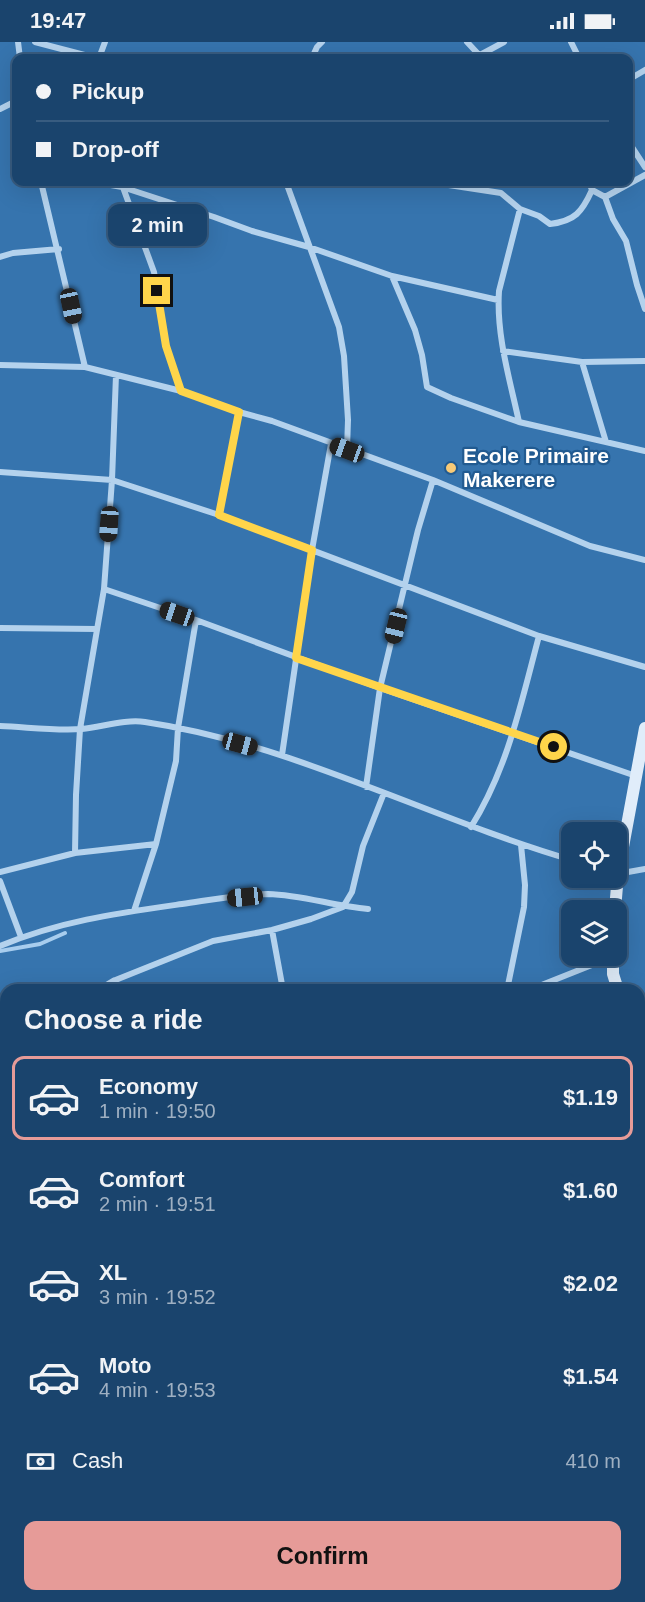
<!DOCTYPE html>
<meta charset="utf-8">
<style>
body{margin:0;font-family:Arial,sans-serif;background:#234b72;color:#f1f3f6;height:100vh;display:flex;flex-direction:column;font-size:22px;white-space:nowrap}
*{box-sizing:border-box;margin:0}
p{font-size:20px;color:#9fb0c2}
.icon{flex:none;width:33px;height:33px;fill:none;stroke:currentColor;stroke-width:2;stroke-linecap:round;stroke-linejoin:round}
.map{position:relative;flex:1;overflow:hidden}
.details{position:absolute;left:0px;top:942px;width:645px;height:618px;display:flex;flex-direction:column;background:#1a446d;border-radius:18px 18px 0 0;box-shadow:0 6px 24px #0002,0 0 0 2px #385c80}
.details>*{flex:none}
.hud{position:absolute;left:12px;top:12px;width:621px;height:132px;border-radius:12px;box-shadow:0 6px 24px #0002,0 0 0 2px #385c80;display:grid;align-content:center;height:132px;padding:0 24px;background:#1a446d}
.tools{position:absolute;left:561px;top:780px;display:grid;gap:12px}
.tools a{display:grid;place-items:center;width:66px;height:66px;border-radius:12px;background:#1a446d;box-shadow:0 6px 24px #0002,0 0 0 2px #385c80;font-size:30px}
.end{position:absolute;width:27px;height:27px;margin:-14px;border:8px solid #ffd54a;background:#111;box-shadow:0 0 0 3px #111}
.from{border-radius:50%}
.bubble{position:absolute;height:42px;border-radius:12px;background:#1a446d;box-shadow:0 6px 24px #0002,0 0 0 2px #385c80;font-size:20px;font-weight:800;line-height:42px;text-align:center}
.car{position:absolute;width:18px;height:36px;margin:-18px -9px;border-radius:8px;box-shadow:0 0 4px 2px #0007;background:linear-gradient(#222 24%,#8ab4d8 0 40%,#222 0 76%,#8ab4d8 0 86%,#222 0)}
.hud b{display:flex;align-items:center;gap:21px;height:57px;font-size:22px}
.hud b+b{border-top:2px solid #385c80}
.hud i{width:15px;height:15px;background:#f1f3f6}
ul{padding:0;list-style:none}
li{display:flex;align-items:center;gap:18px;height:84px;margin:0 12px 9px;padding:0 12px;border:3px solid transparent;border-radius:12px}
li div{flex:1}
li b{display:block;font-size:22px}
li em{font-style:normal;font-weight:800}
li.active{border-color:#e69b98}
li>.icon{width:54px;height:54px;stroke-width:1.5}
h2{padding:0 24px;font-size:27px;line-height:72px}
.pay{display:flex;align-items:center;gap:15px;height:66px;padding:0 24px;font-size:22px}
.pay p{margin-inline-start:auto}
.button{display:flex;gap:12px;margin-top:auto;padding:12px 24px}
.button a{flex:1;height:69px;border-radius:12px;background:#e69b98;color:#111;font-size:24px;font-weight:800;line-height:69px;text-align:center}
.status{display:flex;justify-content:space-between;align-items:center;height:42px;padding:0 30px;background:#1a446d;direction:ltr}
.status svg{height:16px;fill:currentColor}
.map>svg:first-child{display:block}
.green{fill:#3674ae;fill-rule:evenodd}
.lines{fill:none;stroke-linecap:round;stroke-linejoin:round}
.stream{stroke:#a8cdee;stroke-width:4}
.street{stroke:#b4d2ed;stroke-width:6}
.secondary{stroke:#e0edfa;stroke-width:12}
.route{stroke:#ffd54a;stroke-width:8}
.poi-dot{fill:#f8ca77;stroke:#225b91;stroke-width:2}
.labels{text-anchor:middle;stroke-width:4.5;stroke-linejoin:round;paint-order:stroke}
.poi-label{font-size:21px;font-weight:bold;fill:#fff;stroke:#225b91;text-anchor:start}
</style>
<div class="status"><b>19:47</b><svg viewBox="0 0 49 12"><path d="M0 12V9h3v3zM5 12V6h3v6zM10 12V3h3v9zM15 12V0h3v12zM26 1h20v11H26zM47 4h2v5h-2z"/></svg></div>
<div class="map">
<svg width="645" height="1560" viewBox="0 0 645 1560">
<rect width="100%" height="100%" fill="#225b91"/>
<path class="green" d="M0,0H645V1560H0ZM16,16H628V140H16ZM572,790H616V836H572ZM572,868H616V914H572ZM6,948H639V1554H6Z"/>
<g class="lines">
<path class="stream" d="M0,909L40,902L65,891"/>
<path class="street" d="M18,0L20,16
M35,0L96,16
M467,0L481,15
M571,0L579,16
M480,13L504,0
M99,16L105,0
M312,16L317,5L322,0
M628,38L645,28
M0,67L16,59
M628,99L645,125
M41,140L85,325
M94,140L122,145L214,175L252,189L309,205L392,234L498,258
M121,140L154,230L166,304L181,349
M286,140L339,285L344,314L348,378L347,407
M429,140L501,151L520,167L539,174L550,182C575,179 582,170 592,148
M589,140L592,148L605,155L613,177L626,199L637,243L645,267
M605,155L645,133
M0,215L13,211L59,207
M392,234L415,288L422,313L427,345L451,356L519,380L645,409
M503,309L582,320L645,319
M582,320L606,400
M0,323L85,325L181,349L239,370L272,379L433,438L590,504L645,518
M519,380C510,338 496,293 499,249L520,167
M0,430L112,438L219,473L539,594L645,625
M219,473L239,370
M104,547L196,578L380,646L636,734
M0,586L97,587
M0,684C27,685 55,689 82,687C102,685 125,677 145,680C293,702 428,776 572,818
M282,713L312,508L331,402
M366,745L380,646L418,488L433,438
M471,785C508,726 521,661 539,594
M75,811L76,753L80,687L104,547L112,438L116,333
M0,830L75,811L156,802
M617,832L645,827
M0,839L21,895
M134,869L156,802L176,719L178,686L196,578
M272,888L283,948
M0,904C59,879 119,871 182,862C210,858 240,852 268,852C302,853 334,864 368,867
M113,939L120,948
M98,948L113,939L213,899L272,888L311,877L343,865L352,850L363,804L384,751
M507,948L524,865L525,843L521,803
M529,948L612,915
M0,982L6,990
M0,1050L6,1044
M639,1072L645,1063
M0,1133L6,1139
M0,1254L6,1246
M639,1406L645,1407
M0,1443L6,1444
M639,1443L645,1482
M645,1489V1527
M178,1554L191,1560
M378,1554L386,1560
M0,1556L6,1549
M253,1560L256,1554
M390,1560L392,1554
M532,1560L534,1554
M643,1560L645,1533"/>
<path class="secondary" d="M615,868L618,832L645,686
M613,914V932L618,948
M639,991L645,1003"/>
</g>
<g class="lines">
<path class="route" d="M157,249L166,304L181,349L239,370L219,473L312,508L296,616L554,705"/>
</g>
<circle class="poi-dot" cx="451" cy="426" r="6"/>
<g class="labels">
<g class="poi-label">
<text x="463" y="421">Ecole Primaire<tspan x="463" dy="24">Makerere</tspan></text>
</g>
</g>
</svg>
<div class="tools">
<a><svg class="icon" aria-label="locate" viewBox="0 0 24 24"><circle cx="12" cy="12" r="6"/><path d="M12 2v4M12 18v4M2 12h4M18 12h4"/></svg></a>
<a><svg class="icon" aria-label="layers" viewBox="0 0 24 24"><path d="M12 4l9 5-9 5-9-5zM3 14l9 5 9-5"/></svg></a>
</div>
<i class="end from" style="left:554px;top:705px"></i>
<i class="end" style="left:157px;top:249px"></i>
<div class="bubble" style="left:108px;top:162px;width:99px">2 min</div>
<i class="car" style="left:71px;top:264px;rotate:168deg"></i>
<i class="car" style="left:347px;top:408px;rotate:290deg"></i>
<i class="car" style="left:109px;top:482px;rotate:184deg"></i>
<i class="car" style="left:177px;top:572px;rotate:289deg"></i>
<i class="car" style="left:396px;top:584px;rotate:194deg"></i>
<i class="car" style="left:240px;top:702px;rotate:105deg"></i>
<i class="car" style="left:245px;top:855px;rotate:264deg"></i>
<div class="hud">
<b><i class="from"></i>Pickup</b>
<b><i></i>Drop-off</b>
</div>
<section class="details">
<h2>Choose a ride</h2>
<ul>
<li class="active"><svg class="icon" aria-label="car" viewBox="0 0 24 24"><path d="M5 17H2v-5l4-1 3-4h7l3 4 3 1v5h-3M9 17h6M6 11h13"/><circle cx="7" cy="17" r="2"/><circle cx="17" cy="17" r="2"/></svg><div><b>Economy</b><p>1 min · 19:50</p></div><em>$1.19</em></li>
<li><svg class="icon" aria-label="car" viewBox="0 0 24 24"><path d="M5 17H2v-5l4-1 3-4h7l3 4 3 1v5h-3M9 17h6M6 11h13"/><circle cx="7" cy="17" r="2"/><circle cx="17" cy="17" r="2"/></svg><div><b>Comfort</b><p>2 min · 19:51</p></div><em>$1.60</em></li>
<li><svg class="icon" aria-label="car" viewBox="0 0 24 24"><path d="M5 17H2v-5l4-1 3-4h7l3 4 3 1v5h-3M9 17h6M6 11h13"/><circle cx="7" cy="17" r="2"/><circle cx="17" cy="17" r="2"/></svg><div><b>XL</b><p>3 min · 19:52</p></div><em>$2.02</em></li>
<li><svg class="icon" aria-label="car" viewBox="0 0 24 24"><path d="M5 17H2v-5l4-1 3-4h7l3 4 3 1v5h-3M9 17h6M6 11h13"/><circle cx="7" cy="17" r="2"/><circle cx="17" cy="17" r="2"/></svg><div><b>Moto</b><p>4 min · 19:53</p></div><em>$1.54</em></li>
</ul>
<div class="pay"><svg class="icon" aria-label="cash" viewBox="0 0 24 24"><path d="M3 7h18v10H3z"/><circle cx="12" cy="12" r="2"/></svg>Cash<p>410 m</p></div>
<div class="button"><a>Confirm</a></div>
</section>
</div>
